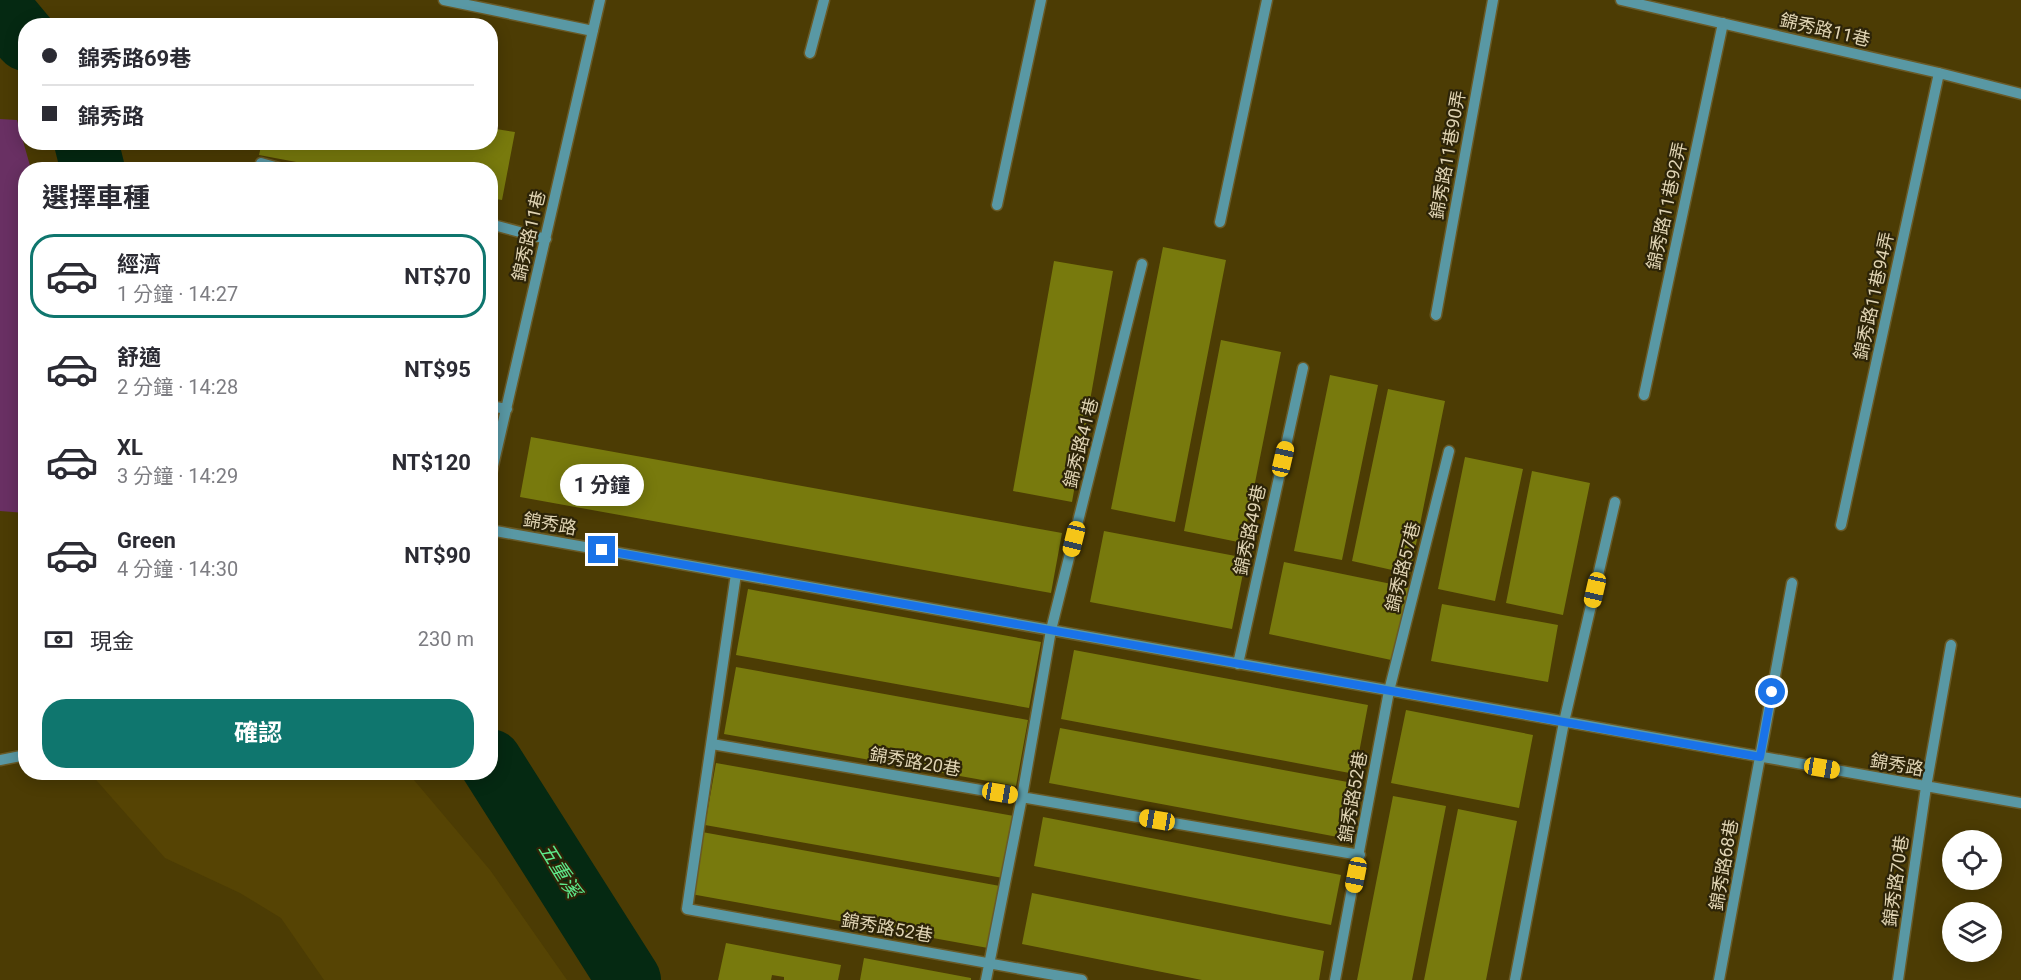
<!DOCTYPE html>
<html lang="zh-TW">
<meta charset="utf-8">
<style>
body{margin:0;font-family:Roboto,"Noto Sans TC",sans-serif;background:#f7f7f7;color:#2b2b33;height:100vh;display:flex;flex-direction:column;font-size:22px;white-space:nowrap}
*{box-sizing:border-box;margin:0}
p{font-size:20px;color:#7c7c81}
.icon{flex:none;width:33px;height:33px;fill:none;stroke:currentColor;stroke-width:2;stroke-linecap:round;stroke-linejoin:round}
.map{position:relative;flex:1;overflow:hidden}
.sheet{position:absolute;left:18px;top:162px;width:480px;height:618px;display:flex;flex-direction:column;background:#fff;border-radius:24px;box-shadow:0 3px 15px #0003}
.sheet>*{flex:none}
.hud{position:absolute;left:18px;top:18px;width:480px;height:132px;border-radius:24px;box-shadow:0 3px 15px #0003;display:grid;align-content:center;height:132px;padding:0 24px;background:#fff}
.tools{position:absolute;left:1942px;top:830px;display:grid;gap:12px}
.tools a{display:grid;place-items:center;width:60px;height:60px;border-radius:50%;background:#fff;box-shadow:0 3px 15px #0003;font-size:30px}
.end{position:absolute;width:27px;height:27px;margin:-14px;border:8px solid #1a73e8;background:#fff;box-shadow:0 0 0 3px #fff}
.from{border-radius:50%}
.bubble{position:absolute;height:42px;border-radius:21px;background:#fff;box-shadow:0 3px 15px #0003;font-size:20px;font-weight:700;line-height:42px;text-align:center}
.car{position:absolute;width:18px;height:36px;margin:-18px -9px;border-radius:8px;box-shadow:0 0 4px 2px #0007;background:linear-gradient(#f5c518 24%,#345 0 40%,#f5c518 0 76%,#345 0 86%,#f5c518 0)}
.hud b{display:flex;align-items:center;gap:21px;height:57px;font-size:22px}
.hud b+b{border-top:2px solid #e1e1e2}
.hud i{width:15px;height:15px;background:#2b2b33}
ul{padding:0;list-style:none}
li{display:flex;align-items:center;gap:18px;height:84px;margin:0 12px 9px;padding:0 12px;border:3px solid transparent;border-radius:24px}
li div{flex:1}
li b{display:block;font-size:22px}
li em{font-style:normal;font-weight:700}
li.on{border-color:#0f766e}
li>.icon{width:54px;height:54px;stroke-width:1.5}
h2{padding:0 24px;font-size:27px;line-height:72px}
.pay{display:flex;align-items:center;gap:15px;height:66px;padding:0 24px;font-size:22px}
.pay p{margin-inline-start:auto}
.action{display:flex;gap:12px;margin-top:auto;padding:12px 24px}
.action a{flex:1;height:69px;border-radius:24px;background:#0f766e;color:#fff;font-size:24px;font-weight:700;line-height:69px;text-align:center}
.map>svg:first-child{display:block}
.built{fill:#564404}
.green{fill:#693063}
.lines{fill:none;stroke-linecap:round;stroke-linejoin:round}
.river{stroke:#052912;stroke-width:64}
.building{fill:#787a0d}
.minor-casing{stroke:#695a27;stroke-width:13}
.minor{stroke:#5998a4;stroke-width:10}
.route{stroke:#1a73e8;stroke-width:8}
.labels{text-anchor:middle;stroke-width:4.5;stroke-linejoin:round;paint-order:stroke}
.street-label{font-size:18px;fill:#dfd3b3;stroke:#2d2408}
.water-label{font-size:20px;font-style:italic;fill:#5ee98a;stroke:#2d2408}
</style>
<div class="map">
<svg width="2021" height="980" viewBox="0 0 2021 980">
<rect width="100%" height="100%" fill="#4c3c04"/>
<path class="built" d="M90,773H408L490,870L567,980H324L281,918L240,893L165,858Z"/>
<path class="green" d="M0,119L17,120L31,169L26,170L25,513L0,511Z"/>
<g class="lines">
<path class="river" d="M0,17L10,20L26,39
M86,142L93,170
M490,761L629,980"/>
</g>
<path class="building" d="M490,128L515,132L502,200L490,198V170H339L259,155L262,142H490Z
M490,234L498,236L492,267H490Z
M1163,247L1226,260L1175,522L1111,509Z
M1054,261L1113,271L1072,502L1013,491Z
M1221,340L1281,352L1243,543L1184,531Z
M1330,375L1378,385L1342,560L1294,551Z
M1388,389L1445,401L1410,574L1352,561Z
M531,437L1062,533L1051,593L520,497Z
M1465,457L1523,469L1495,601L1438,589Z
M1532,471L1590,483L1563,615L1506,603Z
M1104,531L1246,558L1232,629L1090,602Z
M1284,562L1411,588L1396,661L1269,634Z
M748,589L1041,642L1029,708L736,655Z
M1442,604L1558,625L1548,682L1431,661Z
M1074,650L1368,705L1355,774L1061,719Z
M736,667L1028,720L1016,786L724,734Z
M1406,710L1533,735L1519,808L1391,783Z
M1060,728L1353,783L1343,838L1049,783Z
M716,763L1014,816L1003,878L705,825Z
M1393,796L1446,806L1412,980H1357Z
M1458,809L1517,821L1486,980H1424Z
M1043,817L1341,875L1331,925L1034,866Z
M702,832L1000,886L988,948L691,894Z
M1032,893L1324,951L1319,980H1202L1022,944Z
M726,943L841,965L838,980H784V977L772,975L771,980H718Z
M864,958L971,978V980H860Z"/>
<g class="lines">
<defs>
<path id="minor" d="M444,0L593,31
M1621,0L1939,73L2021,94
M810,53L824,0
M261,163L286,170
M997,205L1041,0
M1220,222L1267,0
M490,224L546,239
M1436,315L1493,0
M1644,395L1723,23
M490,406L507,409
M490,479L600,0
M1841,525L1939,73
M490,530L2021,803
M736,574L687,909L1082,980
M1238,664L1303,368
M712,744L1360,855
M0,760L26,755
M986,980L1022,797L1051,630L1142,264
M1335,980L1389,691L1449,451
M1515,980L1564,722L1615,502
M1719,980L1792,583
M1898,980L1926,787L1951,645"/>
</defs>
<use href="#minor" class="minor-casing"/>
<use href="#minor" class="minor"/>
</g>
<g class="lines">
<path class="route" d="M602,550L1760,757L1772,692"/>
</g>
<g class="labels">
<g class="street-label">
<text transform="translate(1825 30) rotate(13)" y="6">錦秀路11巷</text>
<text transform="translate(1448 155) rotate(-80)" y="6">錦秀路11巷90弄</text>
<text transform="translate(1667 206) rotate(-78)" y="6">錦秀路11巷92弄</text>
<text transform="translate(529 236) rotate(-77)" y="6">錦秀路11巷</text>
<text transform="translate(1874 296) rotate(-78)" y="6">錦秀路11巷94弄</text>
<text transform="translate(1081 443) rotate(-76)" y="6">錦秀路41巷</text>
<text transform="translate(550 524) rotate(10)" y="6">錦秀路</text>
<text transform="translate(1250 530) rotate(-78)" y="6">錦秀路49巷</text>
<text transform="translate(1403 567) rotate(-76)" y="6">錦秀路57巷</text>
<text transform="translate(915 762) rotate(10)" y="6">錦秀路20巷</text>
<text transform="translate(1897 765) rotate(10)" y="6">錦秀路</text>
<text transform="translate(1353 797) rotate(-80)" y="6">錦秀路52巷</text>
<text transform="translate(1724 865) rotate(-80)" y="6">錦秀路68巷</text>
<text transform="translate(1896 881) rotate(-82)" y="6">錦秀路70巷</text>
<text transform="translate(887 928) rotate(10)" y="6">錦秀路52巷</text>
</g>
<g class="water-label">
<text transform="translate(560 870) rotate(58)" y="7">五重溪</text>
</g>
</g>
</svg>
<div class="tools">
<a><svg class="icon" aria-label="locate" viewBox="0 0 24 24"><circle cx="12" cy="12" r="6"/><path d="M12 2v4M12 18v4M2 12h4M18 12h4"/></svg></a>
<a><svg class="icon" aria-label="layers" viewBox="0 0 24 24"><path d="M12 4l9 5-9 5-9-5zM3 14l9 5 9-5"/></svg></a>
</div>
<i class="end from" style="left:1772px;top:692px"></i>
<i class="end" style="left:602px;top:550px"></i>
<div class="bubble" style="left:560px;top:464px;width:84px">1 分鐘</div>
<i class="car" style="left:1283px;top:459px;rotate:13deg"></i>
<i class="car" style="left:1074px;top:539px;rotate:194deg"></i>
<i class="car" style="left:1595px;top:590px;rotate:193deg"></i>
<i class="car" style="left:1822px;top:768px;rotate:100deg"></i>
<i class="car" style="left:1000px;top:793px;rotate:100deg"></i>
<i class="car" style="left:1157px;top:820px;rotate:280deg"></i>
<i class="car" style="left:1356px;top:875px;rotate:191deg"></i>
<div class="hud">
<b><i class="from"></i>錦秀路69巷</b>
<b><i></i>錦秀路</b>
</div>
<section class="sheet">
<h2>選擇車種</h2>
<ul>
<li class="on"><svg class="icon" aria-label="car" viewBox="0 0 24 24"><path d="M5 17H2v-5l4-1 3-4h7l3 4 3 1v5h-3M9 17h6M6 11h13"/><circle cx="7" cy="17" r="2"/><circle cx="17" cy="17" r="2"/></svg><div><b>經濟</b><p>1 分鐘 · 14:27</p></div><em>NT$70</em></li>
<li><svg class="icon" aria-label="car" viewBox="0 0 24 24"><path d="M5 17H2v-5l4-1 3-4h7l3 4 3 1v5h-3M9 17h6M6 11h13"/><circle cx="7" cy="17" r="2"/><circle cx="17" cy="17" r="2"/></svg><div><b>舒適</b><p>2 分鐘 · 14:28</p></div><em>NT$95</em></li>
<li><svg class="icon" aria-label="car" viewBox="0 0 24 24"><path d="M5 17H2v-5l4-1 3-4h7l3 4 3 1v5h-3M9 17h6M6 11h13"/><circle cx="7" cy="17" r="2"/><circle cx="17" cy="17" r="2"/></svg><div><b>XL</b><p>3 分鐘 · 14:29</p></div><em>NT$120</em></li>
<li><svg class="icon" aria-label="car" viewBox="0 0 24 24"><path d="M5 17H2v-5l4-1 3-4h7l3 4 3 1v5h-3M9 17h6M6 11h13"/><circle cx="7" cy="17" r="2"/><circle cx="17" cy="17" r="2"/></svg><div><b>Green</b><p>4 分鐘 · 14:30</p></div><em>NT$90</em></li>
</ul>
<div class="pay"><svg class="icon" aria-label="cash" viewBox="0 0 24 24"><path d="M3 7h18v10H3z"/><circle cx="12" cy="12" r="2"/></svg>現金<p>230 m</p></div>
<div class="action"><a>確認</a></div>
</section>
</div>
